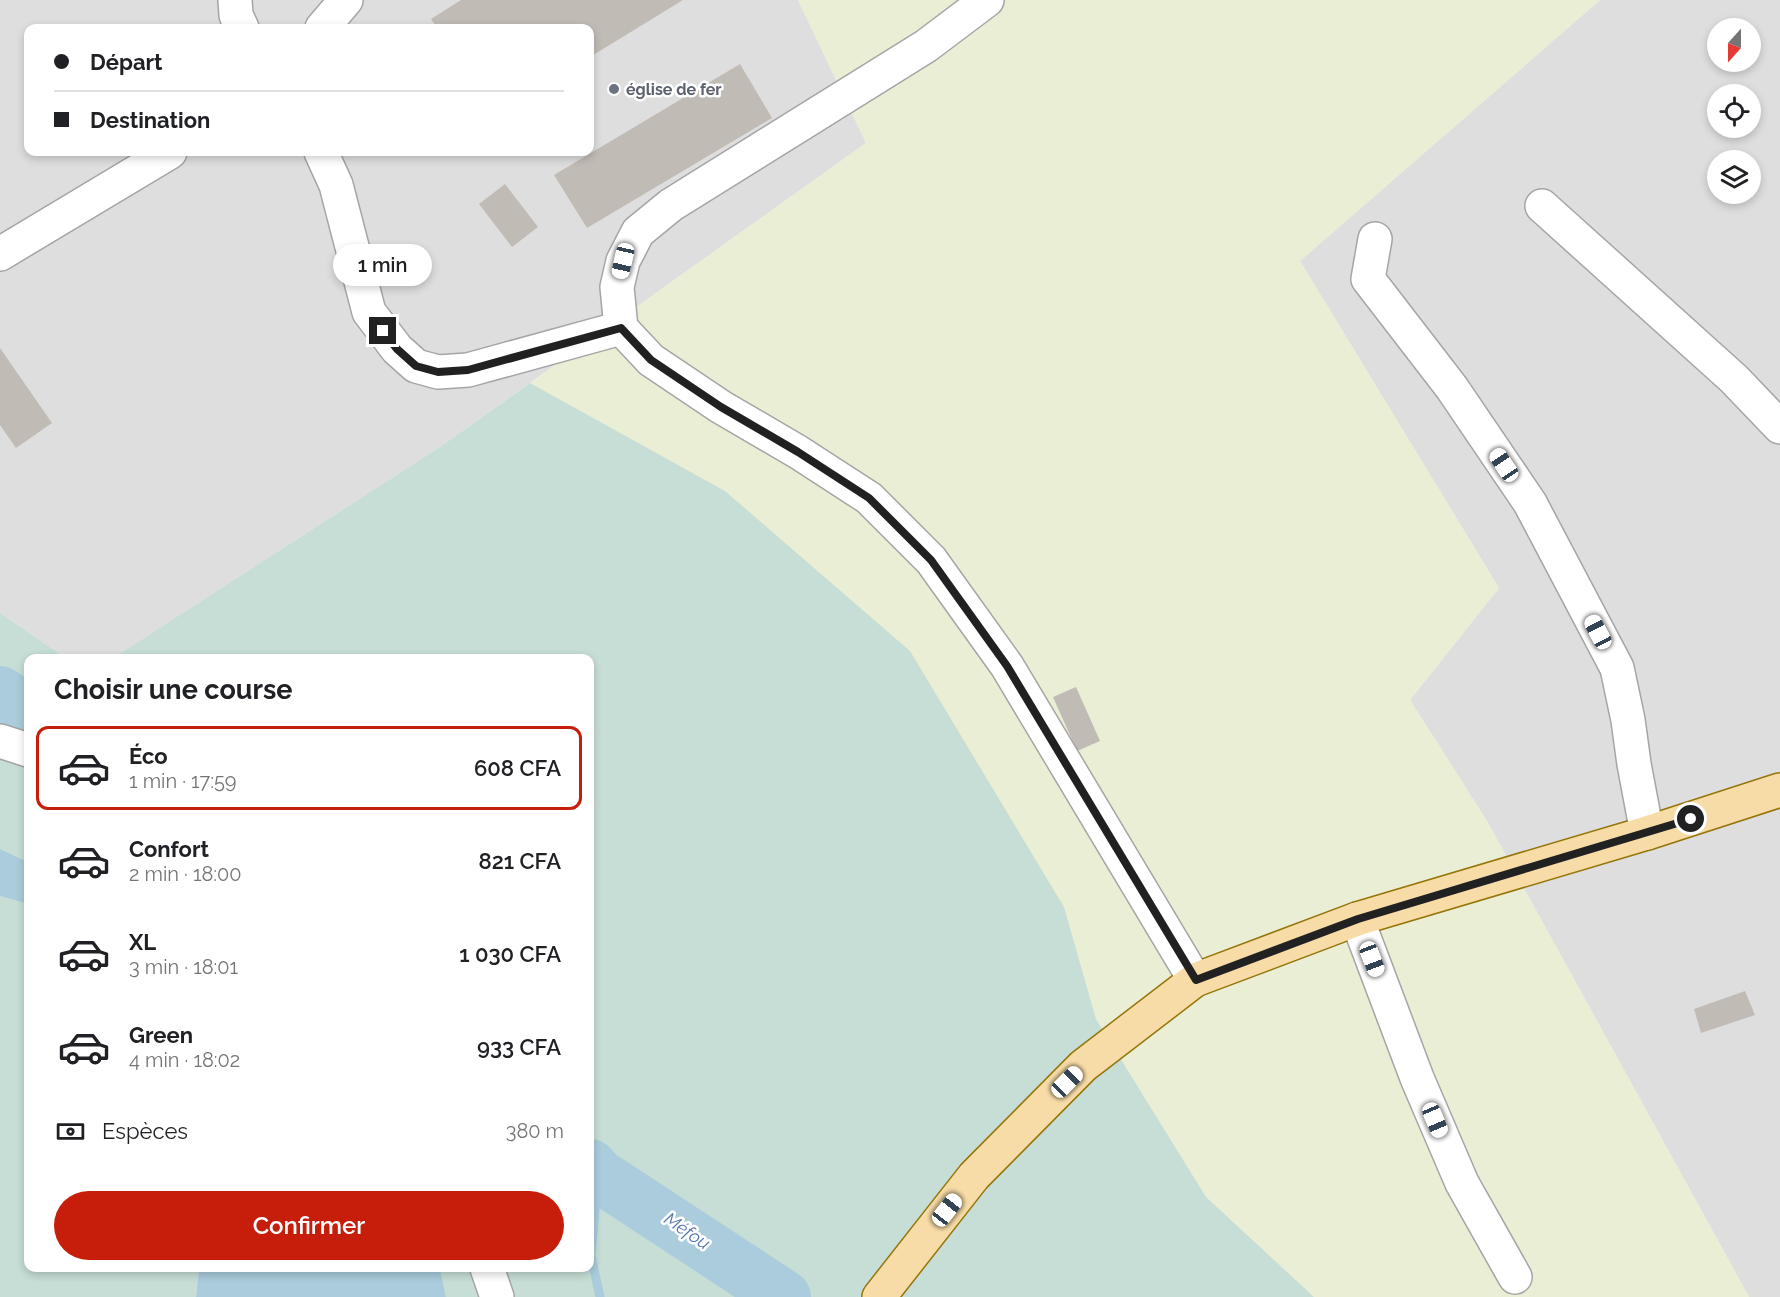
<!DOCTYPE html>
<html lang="fr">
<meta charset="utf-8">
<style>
body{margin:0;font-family:Raleway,sans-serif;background:#f6f6f6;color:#202124;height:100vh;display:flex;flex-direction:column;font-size:22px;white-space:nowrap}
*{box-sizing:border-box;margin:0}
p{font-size:20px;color:#757577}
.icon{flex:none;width:33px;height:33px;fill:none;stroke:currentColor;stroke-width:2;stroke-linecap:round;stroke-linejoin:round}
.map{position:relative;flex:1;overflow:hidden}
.panel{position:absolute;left:24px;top:654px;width:570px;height:618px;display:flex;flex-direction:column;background:#fff;border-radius:12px;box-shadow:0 3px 9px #0003}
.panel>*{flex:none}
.banner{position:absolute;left:24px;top:24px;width:570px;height:132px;border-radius:12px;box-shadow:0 3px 9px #0003;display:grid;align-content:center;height:132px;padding:0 30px;background:#fff}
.needle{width:39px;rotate:201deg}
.buttons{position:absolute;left:1707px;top:18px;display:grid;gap:12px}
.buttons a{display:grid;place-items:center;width:54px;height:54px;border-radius:50%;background:#fff;box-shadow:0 3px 9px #0003;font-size:30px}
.end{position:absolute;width:27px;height:27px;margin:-14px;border:8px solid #212121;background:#fff;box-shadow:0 0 0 3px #fff}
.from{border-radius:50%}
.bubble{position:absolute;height:42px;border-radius:21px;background:#fff;box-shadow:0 3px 9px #0003;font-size:20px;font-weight:600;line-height:42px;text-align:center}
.car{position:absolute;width:18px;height:36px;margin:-18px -9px;border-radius:8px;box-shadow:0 0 4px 2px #0007;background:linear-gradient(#fff 24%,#345 0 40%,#fff 0 76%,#345 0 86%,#fff 0)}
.banner b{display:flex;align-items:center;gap:21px;height:57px;font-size:22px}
.banner b+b{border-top:2px solid #e0e0e0}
.banner i{width:15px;height:15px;background:#202124}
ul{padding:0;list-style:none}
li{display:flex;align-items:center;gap:18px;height:84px;margin:0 12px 9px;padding:0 18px;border:3px solid transparent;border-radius:12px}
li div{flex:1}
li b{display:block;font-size:22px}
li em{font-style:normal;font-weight:600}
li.on{border-color:#c71d0b}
li>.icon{width:54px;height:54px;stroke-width:1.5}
h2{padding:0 30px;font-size:27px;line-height:72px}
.pay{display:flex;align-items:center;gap:15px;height:66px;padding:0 30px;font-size:22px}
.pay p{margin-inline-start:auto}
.action{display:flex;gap:12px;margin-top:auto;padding:12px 30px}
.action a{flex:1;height:69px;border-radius:36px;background:#c71d0b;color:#fff;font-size:24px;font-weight:600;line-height:69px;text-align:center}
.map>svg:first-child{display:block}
.residential{fill:#dfdede;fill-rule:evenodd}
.farmland{fill:#eaeed5}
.wetland{fill:#c6ded5}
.water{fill:#abccdc}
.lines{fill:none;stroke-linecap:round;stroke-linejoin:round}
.stream{stroke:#abccdc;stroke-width:9}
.river{stroke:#abccdc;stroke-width:54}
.building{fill:#c1bbb5}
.minor-casing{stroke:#a5a5a5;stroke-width:36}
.major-casing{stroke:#957408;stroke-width:36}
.minor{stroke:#fff;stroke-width:33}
.major{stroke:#f7dca7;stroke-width:33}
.route{stroke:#212121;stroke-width:8}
.worship-dot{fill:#6b7280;stroke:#fff;stroke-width:2}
.labels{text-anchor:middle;stroke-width:5;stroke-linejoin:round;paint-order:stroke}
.worship-label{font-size:16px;font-weight:bold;fill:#5b616d;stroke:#fff;text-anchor:start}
.water-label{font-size:18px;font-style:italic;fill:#5176ac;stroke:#fff}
</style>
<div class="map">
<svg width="1780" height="1297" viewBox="0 0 1780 1297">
<rect width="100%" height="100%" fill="#f1efe8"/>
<path class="residential" d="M0,0H798L866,143L440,447L113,658H66L0,613ZM28,28H590V152H28Z
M1600,0H1780V1297H1749L1487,821L1410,700L1499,588L1300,261ZM1718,28H1750V62H1718ZM1718,94H1750V128H1718ZM1718,160H1750V194H1718Z"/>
<path class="farmland" d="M798,0H1600L1300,261L1499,588L1410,700L1487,821L1749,1297H1314L1206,1197L1096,1019L1064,907L725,491L530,383L866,143Z"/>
<path class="wetland" d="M530,383L725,491L910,651L1064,907L1096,1019L1206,1197L1314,1297H446L440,1268H590V658H113L440,447Z
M0,613L66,658H28V862L0,849Z
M0,896L28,904V1268H199L196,1297H0Z"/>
<path class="water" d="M0,849L28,862V904L0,896Z
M199,1268H440L446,1297H196Z"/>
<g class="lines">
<path class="stream" d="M598,1175L591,1256L600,1297"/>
<path class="river" d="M0,693L28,713
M590,1166L598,1175L784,1297"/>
</g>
<path class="building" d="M461,0H683L590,57V28H437L431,19Z
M740,64L772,118L587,228L554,175Z
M505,184L538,227L512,247L479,204Z
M0,348L52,423L16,448L0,425Z
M1076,687L1100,741L1077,751L1053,697Z
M1745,991L1755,1015L1701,1033L1694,1009Z"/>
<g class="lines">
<defs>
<path id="minor" d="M235,0L236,15L242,28
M987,0L926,46L671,205L638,232L623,261L617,287L621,328L651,360L721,407L798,452L869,498L931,560L1007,666L1195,980
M322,28L346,0
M321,152L336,185L369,312L397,349L416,366L438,372L468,370L621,328
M1542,206L1734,379L1780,427
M1375,239L1368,279L1452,388L1530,503L1617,668L1628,720L1634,764L1647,833
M0,254L170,152
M0,741L28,750
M1357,919L1417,1078L1462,1183L1515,1277
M487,1268L497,1297"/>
<path id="major" d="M879,1297L974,1176L1083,1066L1195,980L1357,919L1647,833L1780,790"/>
</defs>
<use href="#minor" class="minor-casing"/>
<use href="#major" class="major-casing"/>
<use href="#minor" class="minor"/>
<use href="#major" class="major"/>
</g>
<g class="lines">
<path class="route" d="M383,331L397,349L416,366L438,372L468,370L621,328L651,360L721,407L798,452L869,498L931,560L1007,666L1196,980L1358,919L1691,819"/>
</g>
<circle class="worship-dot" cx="614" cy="89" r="6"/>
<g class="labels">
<g class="worship-label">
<text x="626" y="95">église de fer</text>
</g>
<g class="water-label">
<text transform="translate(687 1231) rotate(34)" y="6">Méfou</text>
</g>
</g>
</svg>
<div class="buttons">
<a><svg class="needle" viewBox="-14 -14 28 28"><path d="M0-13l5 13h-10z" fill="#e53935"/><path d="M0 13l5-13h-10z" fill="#757577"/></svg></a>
<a><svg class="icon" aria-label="locate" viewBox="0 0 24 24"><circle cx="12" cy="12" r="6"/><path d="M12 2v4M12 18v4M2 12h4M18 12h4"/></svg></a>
<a><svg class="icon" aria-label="layers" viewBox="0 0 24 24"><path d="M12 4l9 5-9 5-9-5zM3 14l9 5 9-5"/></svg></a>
</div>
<i class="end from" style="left:1691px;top:819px"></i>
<i class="end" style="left:383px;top:331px"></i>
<div class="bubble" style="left:333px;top:244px;width:99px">1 min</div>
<i class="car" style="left:623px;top:261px;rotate:193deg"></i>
<i class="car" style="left:1504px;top:465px;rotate:326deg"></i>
<i class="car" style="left:1598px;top:632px;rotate:332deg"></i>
<i class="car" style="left:1372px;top:959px;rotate:159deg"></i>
<i class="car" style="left:1067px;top:1082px;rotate:45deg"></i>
<i class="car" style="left:1435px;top:1120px;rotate:157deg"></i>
<i class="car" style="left:947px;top:1210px;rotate:38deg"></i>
<div class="banner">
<b><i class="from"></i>Départ</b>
<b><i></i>Destination</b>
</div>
<section class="panel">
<h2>Choisir une course</h2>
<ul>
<li class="on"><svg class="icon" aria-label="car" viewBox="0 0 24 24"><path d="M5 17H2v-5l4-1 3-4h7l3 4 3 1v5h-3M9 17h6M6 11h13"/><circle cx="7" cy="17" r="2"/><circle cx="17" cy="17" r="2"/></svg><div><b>Éco</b><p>1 min · 17:59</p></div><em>608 CFA</em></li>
<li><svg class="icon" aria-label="car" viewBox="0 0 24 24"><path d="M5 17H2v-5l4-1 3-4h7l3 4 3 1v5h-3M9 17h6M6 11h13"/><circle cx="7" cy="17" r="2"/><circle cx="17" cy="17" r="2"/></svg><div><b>Confort</b><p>2 min · 18:00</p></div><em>821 CFA</em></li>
<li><svg class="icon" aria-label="car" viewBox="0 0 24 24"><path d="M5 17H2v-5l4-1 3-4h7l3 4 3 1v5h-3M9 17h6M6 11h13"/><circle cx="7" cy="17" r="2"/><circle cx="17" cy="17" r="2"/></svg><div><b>XL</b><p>3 min · 18:01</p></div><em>1 030 CFA</em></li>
<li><svg class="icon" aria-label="car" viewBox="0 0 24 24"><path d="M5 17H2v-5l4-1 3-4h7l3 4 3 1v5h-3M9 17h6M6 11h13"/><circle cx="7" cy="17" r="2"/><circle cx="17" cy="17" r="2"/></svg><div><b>Green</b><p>4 min · 18:02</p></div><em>933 CFA</em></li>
</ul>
<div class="pay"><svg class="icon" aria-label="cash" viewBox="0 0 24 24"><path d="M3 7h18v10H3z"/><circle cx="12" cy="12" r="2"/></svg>Espèces<p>380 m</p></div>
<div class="action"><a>Confirmer</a></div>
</section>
</div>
